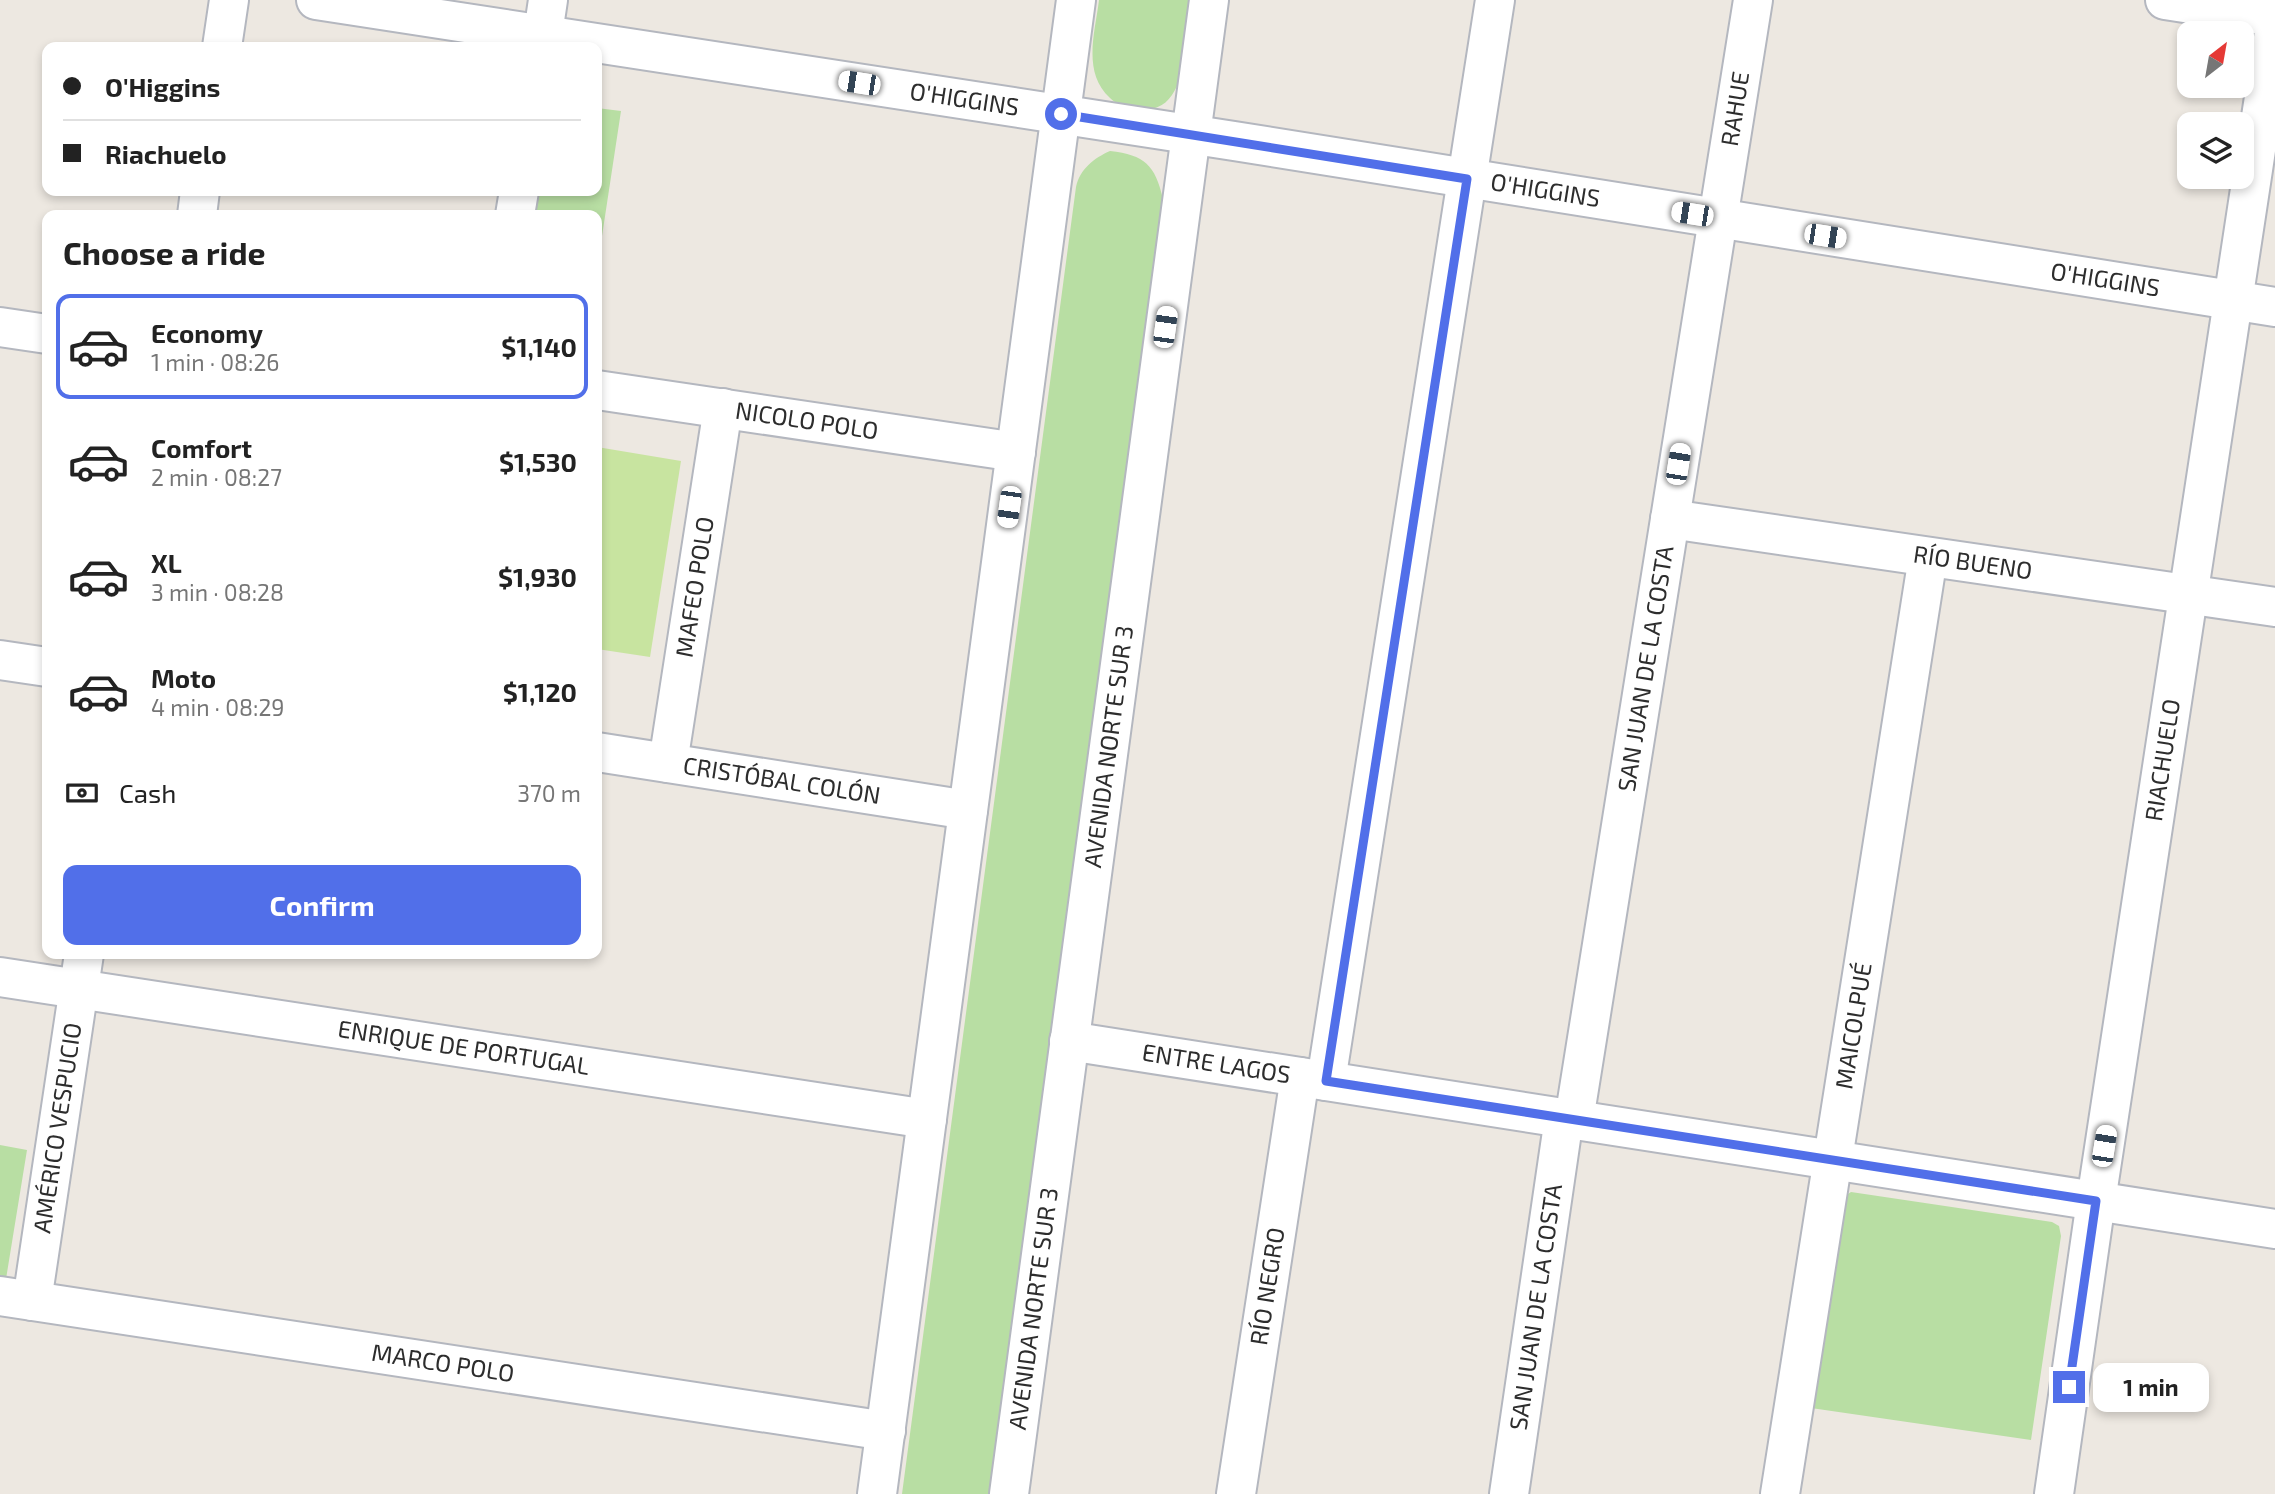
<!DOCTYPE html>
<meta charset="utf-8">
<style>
body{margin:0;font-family:"Exo 2",sans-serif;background:#f2f2f2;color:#222;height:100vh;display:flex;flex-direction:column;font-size:26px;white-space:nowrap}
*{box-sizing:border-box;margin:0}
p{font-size:23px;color:#767676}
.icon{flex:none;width:38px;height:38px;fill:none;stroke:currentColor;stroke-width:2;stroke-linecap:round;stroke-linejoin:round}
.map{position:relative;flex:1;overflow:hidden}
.drawer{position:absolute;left:42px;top:210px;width:560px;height:749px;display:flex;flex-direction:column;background:#fff;border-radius:14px;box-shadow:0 4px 10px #0003}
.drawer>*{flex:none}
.banner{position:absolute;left:42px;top:42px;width:560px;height:154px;border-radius:14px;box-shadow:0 4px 10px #0003;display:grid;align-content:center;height:154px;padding:0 21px;background:#fff}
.needle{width:46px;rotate:31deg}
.buttons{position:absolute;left:2177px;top:21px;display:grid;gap:14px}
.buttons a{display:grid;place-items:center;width:77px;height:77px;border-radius:14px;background:#fff;box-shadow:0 4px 10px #0003;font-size:35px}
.end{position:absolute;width:32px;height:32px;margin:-16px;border:9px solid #516fe9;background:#fff;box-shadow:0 0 0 4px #fff}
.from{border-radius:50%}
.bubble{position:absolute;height:49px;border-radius:14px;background:#fff;box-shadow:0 4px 10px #0003;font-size:23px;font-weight:700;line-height:49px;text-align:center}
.car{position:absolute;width:21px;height:42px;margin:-21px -10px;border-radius:9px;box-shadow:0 0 5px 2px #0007;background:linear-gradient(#fff 24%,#345 0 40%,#fff 0 76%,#345 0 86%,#fff 0)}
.banner b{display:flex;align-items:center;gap:24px;height:66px;font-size:26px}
.banner b+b{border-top:2px solid #e0e0e0}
.banner i{width:18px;height:18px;background:#222}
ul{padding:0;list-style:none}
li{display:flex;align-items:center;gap:21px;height:105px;margin:0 14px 10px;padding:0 7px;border:4px solid transparent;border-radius:14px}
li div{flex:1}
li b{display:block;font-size:26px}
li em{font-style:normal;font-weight:700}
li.active{border-color:#516fe9}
li>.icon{width:63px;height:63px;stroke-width:1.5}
h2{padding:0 21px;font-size:32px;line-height:84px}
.pay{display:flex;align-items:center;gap:18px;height:77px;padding:0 21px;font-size:26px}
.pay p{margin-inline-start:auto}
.action{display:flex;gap:14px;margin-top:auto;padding:14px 21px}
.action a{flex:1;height:80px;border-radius:14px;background:#516fe9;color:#fff;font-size:28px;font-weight:700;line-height:80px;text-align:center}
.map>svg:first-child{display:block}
.green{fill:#b8dea3}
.pitch{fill:#c8e4a0}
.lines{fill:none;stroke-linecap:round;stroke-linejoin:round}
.minor-casing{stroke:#b4b7bf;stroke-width:42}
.minor{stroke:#fff;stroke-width:38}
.route{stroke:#516fe9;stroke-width:9}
.labels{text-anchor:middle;stroke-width:5;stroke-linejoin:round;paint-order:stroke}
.street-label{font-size:24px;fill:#2d2d2d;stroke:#fff}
</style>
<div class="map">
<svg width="2275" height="1494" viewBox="0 0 2275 1494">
<rect width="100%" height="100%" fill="#ede8e1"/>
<path class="green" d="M1099,0H1191C1187,27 1188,73 1172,95C1164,107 1153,110 1139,110C1128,109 1117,105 1110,98C1082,72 1095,33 1099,0Z
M597,108L621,111L597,269V215H527L531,191H597Z
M1110,151C1145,155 1155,165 1163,199L992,1494H902L1076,187C1080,169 1094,158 1110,151Z
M0,1145L27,1150L6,1279L0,1278Z
M1851,1192L2052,1222L2059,1226L2061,1236L2031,1440L1811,1408L1845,1196Z"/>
<path class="pitch" d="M597,447L681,461L650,657L597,649Z"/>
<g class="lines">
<defs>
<g id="minor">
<path id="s1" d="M316,0L1234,141L2275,307"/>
<path d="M2165,0L2275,17"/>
<path d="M222,47L229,0"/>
<path d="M541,47L548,0"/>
<path d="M197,215L200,191"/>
<path d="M515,215L519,191"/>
<path d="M0,327L47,334"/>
<path id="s2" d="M597,390L1016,452"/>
<path id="s3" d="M1670,519L2275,607"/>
<path d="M0,660L47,667"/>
<path id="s4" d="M597,752L968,810"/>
<path id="s5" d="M668,763L723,408"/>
<path id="s6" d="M0,977L927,1119"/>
<path id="s7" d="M1069,1041L2275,1229"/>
<path d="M1326,1081L1495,0"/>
<path id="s8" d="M1574,1120L1753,0"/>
<path id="s9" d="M0,1296L886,1431"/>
<path id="s10" d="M32,1301L84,954"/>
<path d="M877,1494L1076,0"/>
<path id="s11" d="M1009,1494L1209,0"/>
<path id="s12" d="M1236,1494L1300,1077"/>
<path id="s13" d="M1509,1494L1564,1118"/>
<path id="s14" d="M1780,1494L1928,557"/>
<path id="s15" d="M2054,1494L2096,1201L2275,25"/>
</g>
</defs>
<use href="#minor" class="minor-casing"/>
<use href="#minor" class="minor"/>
</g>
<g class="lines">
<path class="route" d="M1061,114L1467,179L1326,1081L2096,1201L2069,1387"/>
</g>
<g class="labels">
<g class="street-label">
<text dy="8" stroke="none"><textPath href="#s1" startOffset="656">O'HIGGINS</textPath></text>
<text dy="8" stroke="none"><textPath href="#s8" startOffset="1024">RAHUE</textPath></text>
<text dy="8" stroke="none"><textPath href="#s1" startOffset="1244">O'HIGGINS</textPath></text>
<text dy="8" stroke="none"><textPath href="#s1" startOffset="1811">O'HIGGINS</textPath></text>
<text dy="8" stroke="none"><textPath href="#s2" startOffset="212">NICOLO POLO</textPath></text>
<text dy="8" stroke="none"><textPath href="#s3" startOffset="306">RÍO BUENO</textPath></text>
<text dy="8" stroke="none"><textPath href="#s5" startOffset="178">MAFEO POLO</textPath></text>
<text dy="8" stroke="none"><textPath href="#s8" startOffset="457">SAN JUAN DE LA COSTA</textPath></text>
<text dy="8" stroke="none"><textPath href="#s11" startOffset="754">AVENIDA NORTE SUR 3</textPath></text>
<text dy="8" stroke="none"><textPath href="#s15" startOffset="742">RIACHUELO</textPath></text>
<text dy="8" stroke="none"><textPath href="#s4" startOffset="187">CRISTÓBAL COLÓN</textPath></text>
<text dy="8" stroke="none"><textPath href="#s14" startOffset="474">MAICOLPUÉ</textPath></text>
<text dy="8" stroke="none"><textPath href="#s6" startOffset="469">ENRIQUE DE PORTUGAL</textPath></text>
<text dy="8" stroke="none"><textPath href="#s7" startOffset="149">ENTRE LAGOS</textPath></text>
<text dy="8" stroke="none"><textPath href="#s10" startOffset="175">AMÉRICO VESPUCIO</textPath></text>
<text dy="8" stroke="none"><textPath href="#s12" startOffset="210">RÍO NEGRO</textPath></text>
<text dy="8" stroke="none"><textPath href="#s13" startOffset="189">SAN JUAN DE LA COSTA</textPath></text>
<text dy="8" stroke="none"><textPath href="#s11" startOffset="187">AVENIDA NORTE SUR 3</textPath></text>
<text dy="8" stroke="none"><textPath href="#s9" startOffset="448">MARCO POLO</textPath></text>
</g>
</g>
</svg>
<div class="buttons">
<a><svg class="needle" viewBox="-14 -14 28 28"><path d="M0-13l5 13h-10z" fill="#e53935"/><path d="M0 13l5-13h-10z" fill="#767676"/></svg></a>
<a><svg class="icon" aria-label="layers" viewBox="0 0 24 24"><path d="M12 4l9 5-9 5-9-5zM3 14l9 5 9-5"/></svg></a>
</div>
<i class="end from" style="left:1061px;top:114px"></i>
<i class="end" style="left:2069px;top:1387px"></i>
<div class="bubble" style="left:2093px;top:1363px;width:116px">1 min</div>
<i class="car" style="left:859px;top:83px;rotate:279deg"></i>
<i class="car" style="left:1692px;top:214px;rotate:279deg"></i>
<i class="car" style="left:1825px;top:236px;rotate:99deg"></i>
<i class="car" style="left:1165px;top:327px;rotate:8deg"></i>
<i class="car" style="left:1678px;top:464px;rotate:9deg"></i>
<i class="car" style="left:1009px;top:507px;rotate:188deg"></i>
<i class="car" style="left:2104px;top:1146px;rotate:9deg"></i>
<div class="banner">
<b><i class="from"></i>O'Higgins</b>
<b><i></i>Riachuelo</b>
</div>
<section class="drawer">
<h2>Choose a ride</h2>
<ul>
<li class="active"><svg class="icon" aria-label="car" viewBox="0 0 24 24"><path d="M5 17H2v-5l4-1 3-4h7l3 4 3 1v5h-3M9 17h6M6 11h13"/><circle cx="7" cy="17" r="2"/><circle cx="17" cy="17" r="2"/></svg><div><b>Economy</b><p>1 min · 08:26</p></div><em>$1,140</em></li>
<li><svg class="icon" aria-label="car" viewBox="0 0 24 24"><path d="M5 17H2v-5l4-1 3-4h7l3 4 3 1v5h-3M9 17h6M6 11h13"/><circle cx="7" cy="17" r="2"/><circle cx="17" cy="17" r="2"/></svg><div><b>Comfort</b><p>2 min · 08:27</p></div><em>$1,530</em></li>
<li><svg class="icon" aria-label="car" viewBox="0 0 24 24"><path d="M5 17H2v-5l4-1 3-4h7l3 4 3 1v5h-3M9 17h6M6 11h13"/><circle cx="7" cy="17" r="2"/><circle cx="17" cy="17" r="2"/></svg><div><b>XL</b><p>3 min · 08:28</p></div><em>$1,930</em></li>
<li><svg class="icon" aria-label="car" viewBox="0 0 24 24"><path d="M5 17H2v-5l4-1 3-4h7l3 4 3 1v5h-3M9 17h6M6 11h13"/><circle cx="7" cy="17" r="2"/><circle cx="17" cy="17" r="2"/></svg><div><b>Moto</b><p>4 min · 08:29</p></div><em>$1,120</em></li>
</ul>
<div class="pay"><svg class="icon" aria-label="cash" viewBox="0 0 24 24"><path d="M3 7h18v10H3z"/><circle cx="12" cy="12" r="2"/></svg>Cash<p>370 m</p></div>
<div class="action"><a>Confirm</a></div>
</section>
</div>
